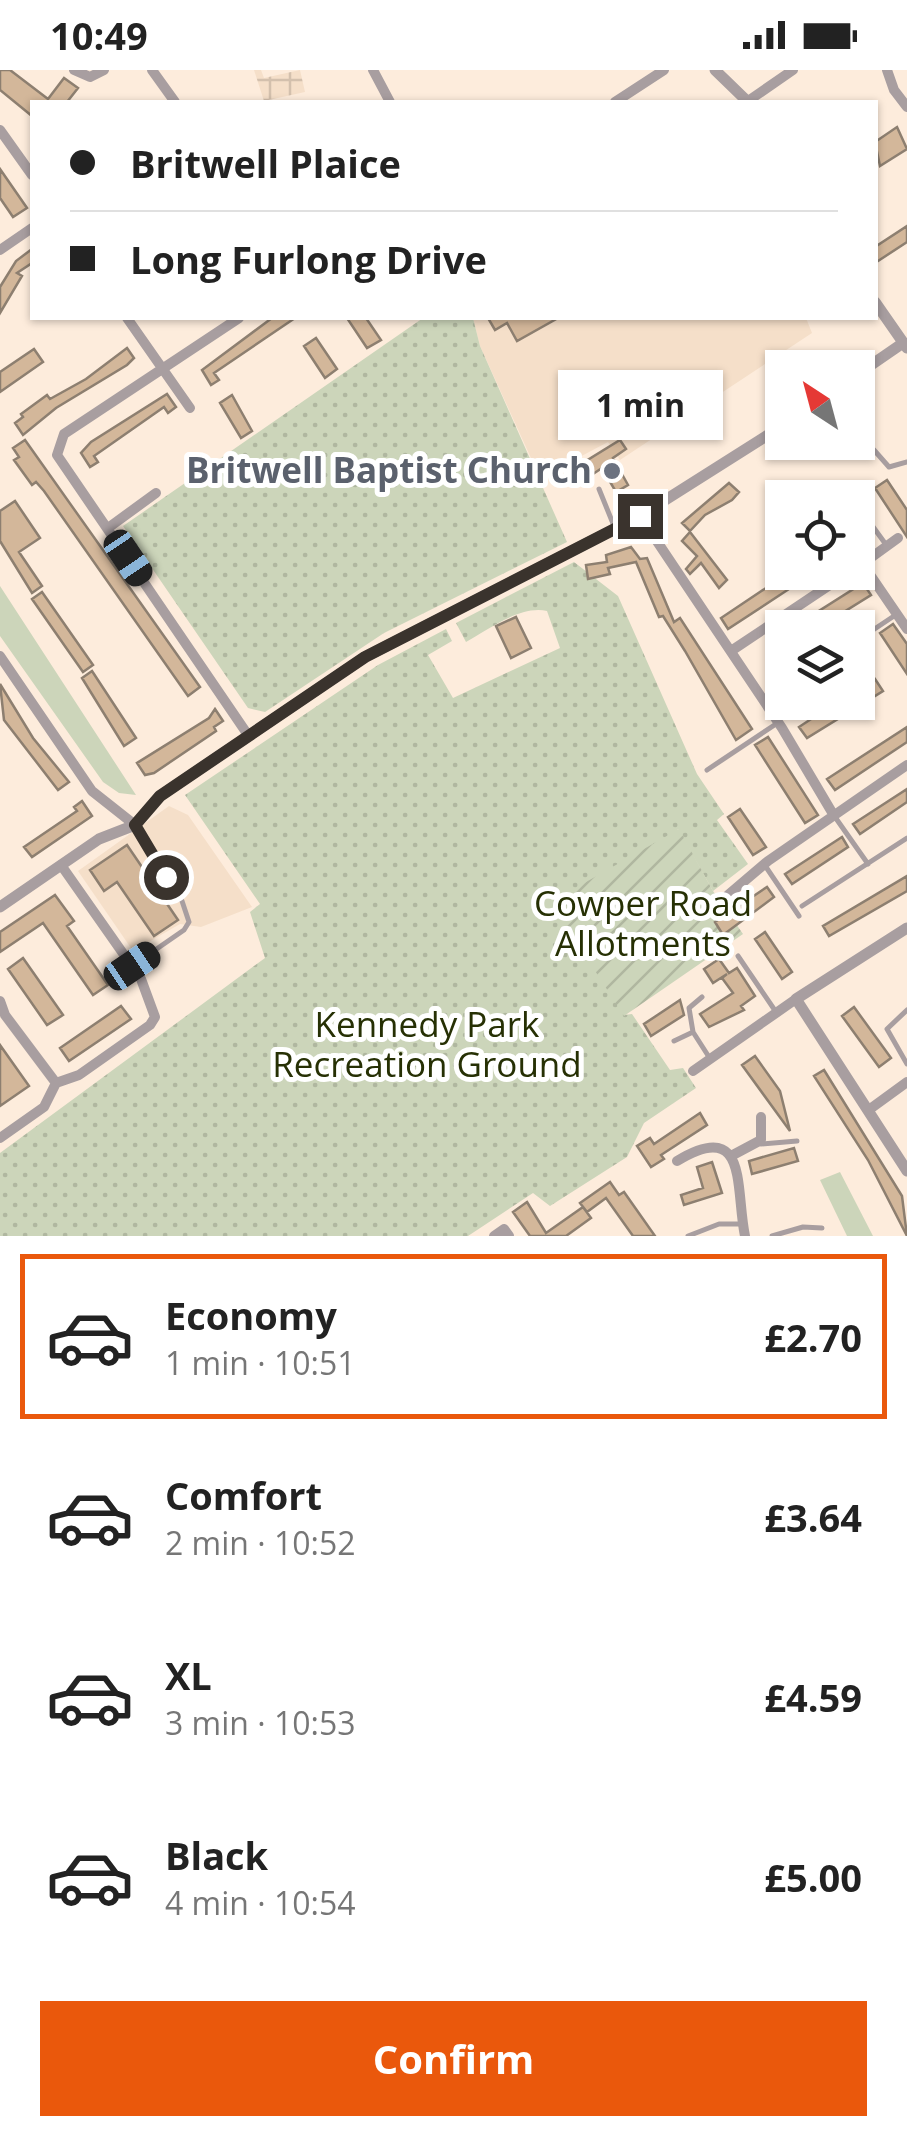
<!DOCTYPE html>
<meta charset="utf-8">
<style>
body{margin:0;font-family:"Open Sans",sans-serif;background:#f2f2f2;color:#222;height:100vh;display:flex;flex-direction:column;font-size:38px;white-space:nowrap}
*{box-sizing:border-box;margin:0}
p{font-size:32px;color:#767676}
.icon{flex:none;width:55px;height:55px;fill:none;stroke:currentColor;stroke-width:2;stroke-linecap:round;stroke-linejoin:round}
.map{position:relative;height:1166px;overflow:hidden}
.drawer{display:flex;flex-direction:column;background:#fff;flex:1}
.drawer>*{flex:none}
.top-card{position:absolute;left:30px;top:30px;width:848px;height:220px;border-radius:0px;box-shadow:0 2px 8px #0004;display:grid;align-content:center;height:220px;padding:0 40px;background:#fff}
.needle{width:65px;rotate:324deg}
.controls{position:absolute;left:765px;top:280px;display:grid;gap:20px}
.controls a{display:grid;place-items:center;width:110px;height:110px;border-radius:0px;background:#fff;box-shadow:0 2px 8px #0004;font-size:50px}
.end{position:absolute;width:45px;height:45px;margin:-22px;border:12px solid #3a332d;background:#fff;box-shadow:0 0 0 5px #fff}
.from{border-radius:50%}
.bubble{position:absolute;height:70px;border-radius:0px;background:#fff;box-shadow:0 2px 8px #0004;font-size:32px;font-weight:700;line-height:70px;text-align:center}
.car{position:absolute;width:30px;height:60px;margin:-30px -15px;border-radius:12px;box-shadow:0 0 8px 2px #0007;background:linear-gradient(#222 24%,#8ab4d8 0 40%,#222 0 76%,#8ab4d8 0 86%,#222 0)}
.top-card b{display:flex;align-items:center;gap:35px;height:95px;font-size:38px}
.top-card b+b{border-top:2px solid #e0e0e0}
.top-card i{width:25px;height:25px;background:#222}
ul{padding:18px 0 0;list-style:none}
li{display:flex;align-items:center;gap:30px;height:165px;margin:0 20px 15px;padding:0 20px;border:5px solid transparent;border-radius:0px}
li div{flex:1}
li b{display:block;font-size:38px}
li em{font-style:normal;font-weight:700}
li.selected{border-color:#ea580c}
li>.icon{width:90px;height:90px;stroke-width:1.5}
.primary-button{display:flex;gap:20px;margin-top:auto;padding:20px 40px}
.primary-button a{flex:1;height:115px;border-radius:0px;background:#ea580c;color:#fff;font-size:40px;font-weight:700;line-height:115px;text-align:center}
.status{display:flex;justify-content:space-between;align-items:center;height:70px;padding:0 50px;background:#fff;direction:ltr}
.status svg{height:28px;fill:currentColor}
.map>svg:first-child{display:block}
.built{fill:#f5dfc9}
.industrial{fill:url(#industrial-grid)}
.grass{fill:#ccd5ba}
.park{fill:url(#park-dots)}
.garden{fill:url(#garden-furrows)}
.building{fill:#d3b79a;stroke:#8d7f70;stroke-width:2.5}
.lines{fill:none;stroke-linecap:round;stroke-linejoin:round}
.service{stroke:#a89ea0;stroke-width:5}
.minor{stroke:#a89ea0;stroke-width:10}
.tertiary{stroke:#a89ea0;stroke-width:11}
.route{stroke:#3a332d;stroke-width:12}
.worship-dot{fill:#6b7280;stroke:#fff;stroke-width:4}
.labels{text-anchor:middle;stroke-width:10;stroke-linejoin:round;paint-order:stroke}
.worship-label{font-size:35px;font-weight:bold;fill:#5b616d;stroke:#fff;text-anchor:end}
.park-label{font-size:35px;fill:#263004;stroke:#fff}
</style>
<div class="status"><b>10:49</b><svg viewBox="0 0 49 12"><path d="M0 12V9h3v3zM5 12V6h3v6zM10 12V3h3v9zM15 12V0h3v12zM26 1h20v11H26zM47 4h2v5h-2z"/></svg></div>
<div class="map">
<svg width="907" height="1166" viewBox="0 0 907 1166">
<defs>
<pattern id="industrial-grid" width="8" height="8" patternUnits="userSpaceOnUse" patternTransform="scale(2.5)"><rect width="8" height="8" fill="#f5dfc9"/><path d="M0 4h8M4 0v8" fill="none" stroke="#d3c0ad"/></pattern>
<pattern id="park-dots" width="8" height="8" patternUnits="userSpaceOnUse" patternTransform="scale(2.5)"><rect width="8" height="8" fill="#ccd5ba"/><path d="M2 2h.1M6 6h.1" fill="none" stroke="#b0b7a0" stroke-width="1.8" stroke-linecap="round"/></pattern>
<pattern id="garden-furrows" width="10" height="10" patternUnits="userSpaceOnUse" patternTransform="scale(2.5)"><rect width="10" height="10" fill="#ccd5ba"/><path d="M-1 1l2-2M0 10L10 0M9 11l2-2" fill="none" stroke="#b0b7a0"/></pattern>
</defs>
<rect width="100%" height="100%" fill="#fdecdc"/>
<path class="built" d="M473,248H806L812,263L620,390L608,372L540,408L480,276Z
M169,736L188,745L252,837L201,857L180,854L133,881L78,801Z"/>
<path class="industrial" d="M254,0H261L264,8L300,0L305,22L264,31Z"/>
<path class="grass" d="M0,516L136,725L119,723L103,712L0,566Z
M840,1102L873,1166H847L820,1110Z"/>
<path class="park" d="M423,248H473L480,276L567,472L384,563L265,642L248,638L123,456Z
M574,492L618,526L697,704L724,744L717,750L748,794L713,821L678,759L624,945L632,944L670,1000L683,998L696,1018L644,1053L627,1087L550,1136L533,1123L468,1166H0V1083L265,888L250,842L260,834L185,725L378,595L446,559L452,571L428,585L453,628L560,578L547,541C520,535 488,560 466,572L456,553Z"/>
<path class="garden" d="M679,759L713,821L743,864L624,946L551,832Z"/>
<path class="building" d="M0,0H10L48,29L64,8L78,18L67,32H32V46L0,20Z
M897,57L907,79L880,96L875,72Z
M0,99L27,138L13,147L0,128Z
M907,156V172L875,193V177Z
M32,179V193L17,203L22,206L0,243V217L16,191Z
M272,248H295L214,303L219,310L211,315L202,300Z
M347,248H366L381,270L367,278Z
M488,248H558L517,271L507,253L495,260Z
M316,268L337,299L325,308L304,276Z
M127,278L134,288L127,295L56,338L23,365L15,353L23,347L21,344L47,325L50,329L86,309Z
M34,279L43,292L0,322V302Z
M167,324L176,337L168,343L164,337L94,386L98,392L90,397L81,383L91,372Z
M232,325L252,361L241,368L220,333Z
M25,370L200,617L188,626L44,421L36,412L32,415L14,390L19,387L13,378Z
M620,370L626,379L613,388L628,415L616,422L602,398L593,404L586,391Z
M887,410L907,440V467L875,418Z
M729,413L739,422L732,430L705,445L690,461L682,453Z
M15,431L40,468L19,482L42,516L32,523L0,471V441Z
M690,462L727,510L719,518L701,493L690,504L686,499L697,486L682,471Z
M631,477L640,489L647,488L674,552L680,548L752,659L736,670L685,581L663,546L659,547L636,492L608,498L610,504L588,509L586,495L607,492L606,485Z
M781,508L789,519L728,559L721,548Z
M863,513L871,525L818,558L811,546Z
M42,522L93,595L83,602L32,529Z
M516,547L531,578L511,588L496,556Z
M893,554L907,574V604L880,563Z
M92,601L136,668L124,676L82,608Z
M875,609L883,621L807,668L799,657L837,632H859L858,621Z
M0,614L33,668L69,712L58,720L4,650Z
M215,639L223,651L214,657L216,661L154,703L145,705L137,693L209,648Z
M907,657V672L835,720L827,709Z
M768,667L818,745L805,753L755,675Z
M907,719V732L860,764L853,754Z
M82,731L92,746L32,787L24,777L77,741L74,737Z
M740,739L766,777L753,785L728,747Z
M842,767L848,777L792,814L785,804Z
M127,775L178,850L154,866L117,812L104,821L90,800Z
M907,806V821L829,866L823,856Z
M767,817L774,827L723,865L715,852Z
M55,825L74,851L67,856L108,915L93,925L43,853L0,882V862Z
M765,862L792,902L782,909L755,869Z
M23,888L63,945L47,955L8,899Z
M719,889L729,903L737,898L755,926L741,936L744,940L709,957L700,944L733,923L722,908L727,904L713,913L704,899Z
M680,930L684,945L651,966L644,954Z
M121,936L131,949L69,991L60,978Z
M854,937L891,988L879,997L842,946Z
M0,975L29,1016L0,1036Z
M755,986L780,1021L790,1061L742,995Z
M824,1000L902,1126L907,1166L868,1090L814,1006Z
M700,1043L707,1055L661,1085L664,1089L651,1097L637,1076L650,1068L654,1074Z
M794,1078L798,1091L752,1104L749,1091Z
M712,1092L722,1123L684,1135L681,1125L703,1118L697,1097Z
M610,1112L619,1125L624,1122L655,1166H633L606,1128L587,1142L580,1133Z
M527,1132L546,1163L583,1137L591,1148L566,1166H530L513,1142Z"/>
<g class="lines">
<path class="service" d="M874,380L889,397L907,392
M599,419L614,456
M871,454L887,476
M858,570L897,544
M707,700L776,654
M835,747L868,794
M766,797L799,846
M802,836L907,768
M738,886L776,942
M132,896L184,860L189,852L182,831L136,757
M702,927L689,938L693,962L709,987
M907,940L887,959L907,994
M674,971L693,962
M761,1074L797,1071
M688,1166L719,1154H742
M772,1166L803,1157L822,1158"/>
<path class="minor" d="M74,0L90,7L104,0
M152,0L175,32
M373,0L390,32
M887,0L894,20L907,37
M748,31L793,0
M615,32L664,0
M0,60L32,105
M0,180L32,158
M127,248L190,338
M239,248L64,364L57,385L248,665
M640,446L782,658L833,744
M108,458L156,423
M862,493L907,559
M858,497L898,468
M731,581L849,502
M0,586L92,721L135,755
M728,825L768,791L907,695
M0,931L5,945L56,1013
M693,1001L796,929
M56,1013L79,1005L150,955L155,947L141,909L61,795
M870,1039L907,1012
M0,1068L44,1037L56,1013
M731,1086L761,1070V1047
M677,1091C749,1047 735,1119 745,1166
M494,1166L504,1159L509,1166"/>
<path class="tertiary" d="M715,0L748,32
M875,232L907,278
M858,304L903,273
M0,837L99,769L135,755L160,726L365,587L640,446L782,356
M907,858L796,929L907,1101"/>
</g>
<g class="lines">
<path class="route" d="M166,807L135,755L160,726L365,587L640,446"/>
</g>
<circle class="worship-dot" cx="612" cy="401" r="10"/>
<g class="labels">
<g class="worship-label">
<text x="592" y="413">Britwell Baptist Church</text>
</g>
<g class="park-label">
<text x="643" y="846">Cowper Road<tspan x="643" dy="40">Allotments</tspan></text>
<text x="427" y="967">Kennedy Park<tspan x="427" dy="40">Recreation Ground</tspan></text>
</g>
</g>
</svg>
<div class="controls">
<a><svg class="needle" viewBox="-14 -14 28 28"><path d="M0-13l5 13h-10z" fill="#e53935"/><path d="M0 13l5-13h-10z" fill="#767676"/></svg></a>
<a><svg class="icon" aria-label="locate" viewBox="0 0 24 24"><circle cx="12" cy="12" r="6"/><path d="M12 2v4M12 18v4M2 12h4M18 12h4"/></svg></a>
<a><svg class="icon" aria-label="layers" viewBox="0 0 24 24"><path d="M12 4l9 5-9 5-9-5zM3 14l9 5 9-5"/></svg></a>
</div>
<i class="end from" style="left:166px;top:807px"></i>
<i class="end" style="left:640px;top:446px"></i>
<div class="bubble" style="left:558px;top:300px;width:165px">1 min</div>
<i class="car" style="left:128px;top:488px;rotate:146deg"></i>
<i class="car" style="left:132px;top:896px;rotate:56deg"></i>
<div class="top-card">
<b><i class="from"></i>Britwell Plaice</b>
<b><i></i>Long Furlong Drive</b>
</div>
</div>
<section class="drawer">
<ul>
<li class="selected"><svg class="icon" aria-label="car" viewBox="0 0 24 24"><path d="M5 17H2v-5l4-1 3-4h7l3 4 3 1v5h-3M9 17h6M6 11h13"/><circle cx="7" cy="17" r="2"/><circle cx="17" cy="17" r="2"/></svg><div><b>Economy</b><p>1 min · 10:51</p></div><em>£2.70</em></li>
<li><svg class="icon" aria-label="car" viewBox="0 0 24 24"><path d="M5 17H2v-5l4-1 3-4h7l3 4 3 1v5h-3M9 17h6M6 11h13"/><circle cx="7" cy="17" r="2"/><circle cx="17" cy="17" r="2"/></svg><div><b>Comfort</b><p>2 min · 10:52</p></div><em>£3.64</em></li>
<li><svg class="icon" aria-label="car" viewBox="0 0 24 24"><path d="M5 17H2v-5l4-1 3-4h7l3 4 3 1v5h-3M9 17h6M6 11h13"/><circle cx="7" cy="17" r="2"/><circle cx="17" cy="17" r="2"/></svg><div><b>XL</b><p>3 min · 10:53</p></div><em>£4.59</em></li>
<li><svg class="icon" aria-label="car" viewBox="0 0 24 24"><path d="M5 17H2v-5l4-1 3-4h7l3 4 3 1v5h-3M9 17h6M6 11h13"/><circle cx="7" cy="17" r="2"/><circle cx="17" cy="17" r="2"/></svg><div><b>Black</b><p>4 min · 10:54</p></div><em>£5.00</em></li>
</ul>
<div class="primary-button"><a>Confirm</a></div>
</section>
